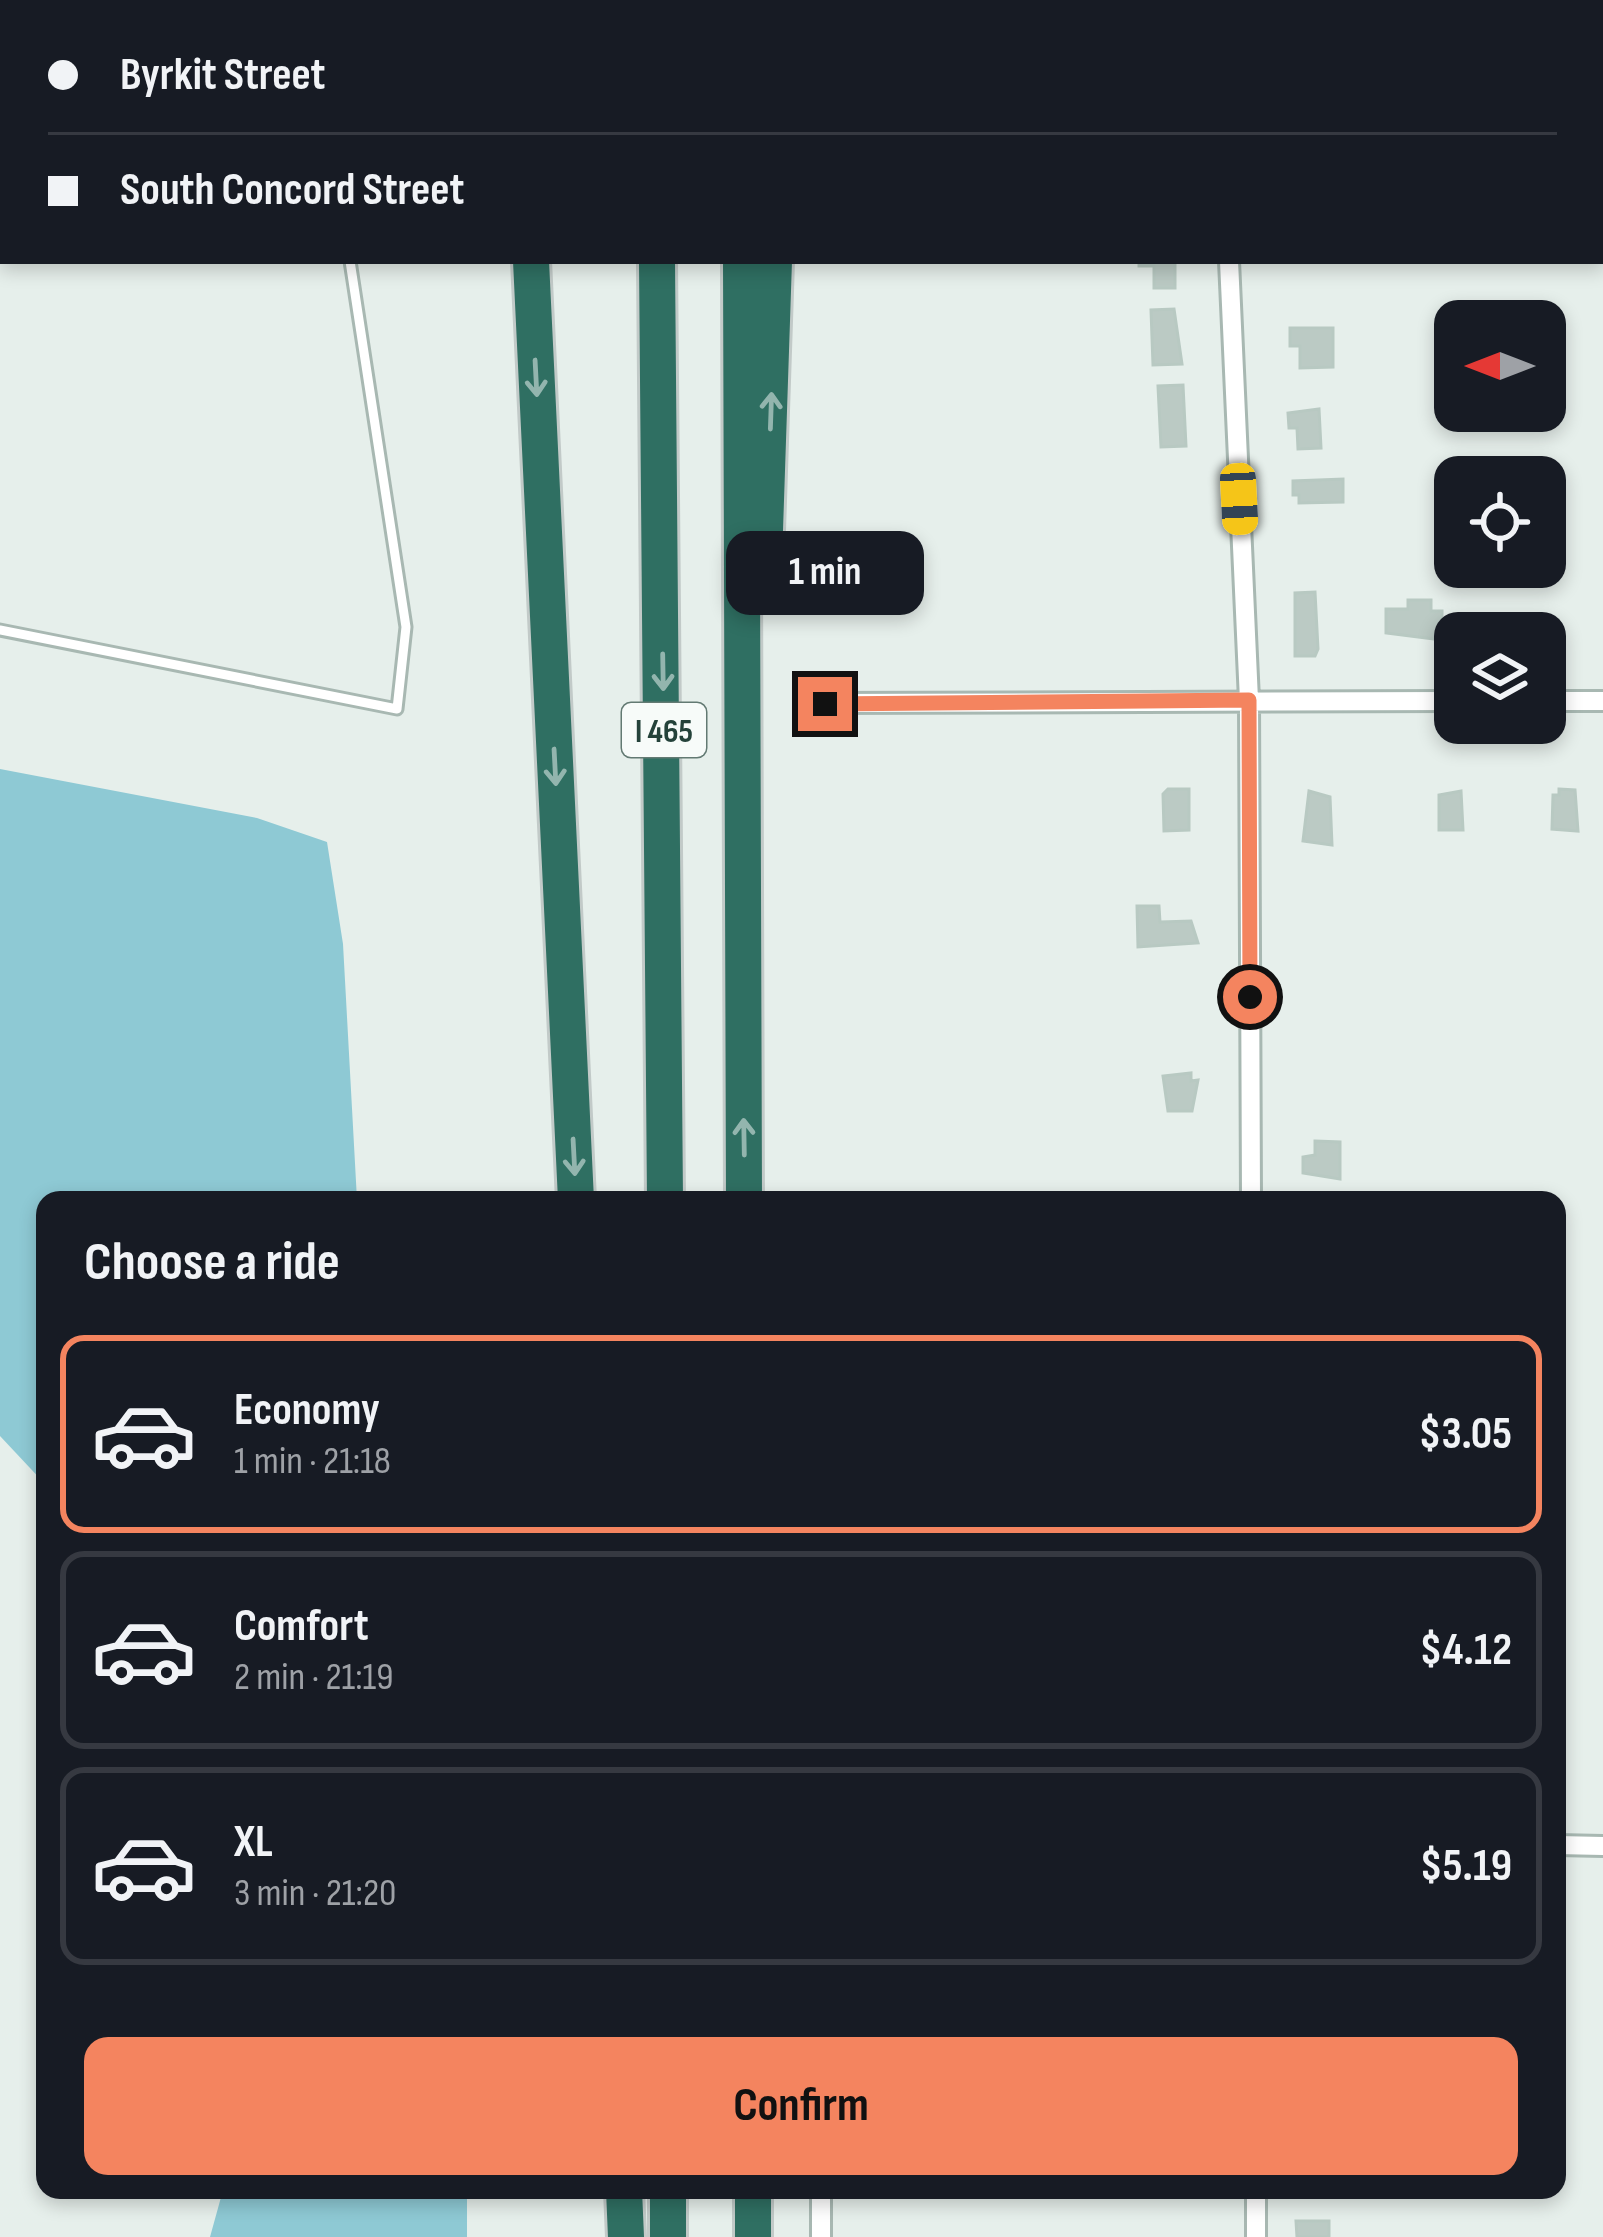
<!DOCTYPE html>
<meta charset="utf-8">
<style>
body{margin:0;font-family:"Sofia Sans Condensed",sans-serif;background:#242831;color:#f1f3f6;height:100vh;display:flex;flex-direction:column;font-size:45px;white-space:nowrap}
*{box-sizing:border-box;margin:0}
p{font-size:39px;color:#9ea1a6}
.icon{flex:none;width:66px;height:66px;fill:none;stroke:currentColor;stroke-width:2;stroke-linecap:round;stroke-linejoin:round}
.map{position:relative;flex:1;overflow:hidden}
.side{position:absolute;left:36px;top:1191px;width:1530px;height:1008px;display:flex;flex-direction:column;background:#171b24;border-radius:24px;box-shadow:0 6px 18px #0003}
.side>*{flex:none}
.top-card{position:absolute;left:0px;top:0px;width:1605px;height:264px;box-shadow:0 6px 18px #0003;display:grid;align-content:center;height:264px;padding:0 48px;background:#171b24}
.needle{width:78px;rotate:270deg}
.tools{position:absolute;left:1434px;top:300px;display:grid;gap:24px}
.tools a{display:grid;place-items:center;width:132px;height:132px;border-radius:24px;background:#171b24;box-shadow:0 6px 18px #0003;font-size:60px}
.end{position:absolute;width:54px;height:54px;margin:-27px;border:15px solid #f4845f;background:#111;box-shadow:0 0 0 6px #111}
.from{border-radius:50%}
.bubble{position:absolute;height:84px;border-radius:24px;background:#171b24;box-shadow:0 6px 18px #0003;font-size:39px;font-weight:700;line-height:84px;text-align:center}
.car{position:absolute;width:36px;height:72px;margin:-36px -18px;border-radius:15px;box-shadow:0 0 9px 3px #0007;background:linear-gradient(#f5c518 24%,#345 0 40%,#f5c518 0 76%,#345 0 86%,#f5c518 0)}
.top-card b{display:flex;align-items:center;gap:42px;height:114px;font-size:45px}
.top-card b+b{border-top:3px solid #363941}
.top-card i{width:30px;height:30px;background:#f1f3f6}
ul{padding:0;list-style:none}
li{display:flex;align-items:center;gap:36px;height:198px;margin:0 24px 18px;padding:0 24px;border:6px solid #363941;border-radius:24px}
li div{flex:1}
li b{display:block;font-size:45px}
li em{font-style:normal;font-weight:700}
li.on{border-color:#f4845f}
li>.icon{width:108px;height:108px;stroke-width:1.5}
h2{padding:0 48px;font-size:54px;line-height:144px}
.cta{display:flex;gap:24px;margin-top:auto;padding:24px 48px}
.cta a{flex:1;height:138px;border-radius:24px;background:#f4845f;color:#111;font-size:48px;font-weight:700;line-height:138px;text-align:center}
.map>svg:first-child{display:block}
.water{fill:#8ec9d4}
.building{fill:#bbcac4;stroke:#b8c9c2;stroke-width:3}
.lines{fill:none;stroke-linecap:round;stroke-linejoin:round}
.service-casing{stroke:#a8b8b2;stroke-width:15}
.minor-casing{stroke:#a8b8b2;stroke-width:24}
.motorway-casing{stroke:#c2cac8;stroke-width:42}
.service{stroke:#fff;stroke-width:9}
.minor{stroke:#fff;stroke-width:18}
.motorway{stroke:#2f6f62;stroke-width:36}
.oneway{stroke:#93b5ae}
.route{stroke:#f4845f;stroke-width:15}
.labels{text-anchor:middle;stroke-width:9;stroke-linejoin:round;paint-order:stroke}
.shield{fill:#f7fbf9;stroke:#637a73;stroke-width:3}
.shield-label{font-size:33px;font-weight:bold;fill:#24423a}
</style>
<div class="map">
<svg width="1603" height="2237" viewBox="0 0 1603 2237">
<rect width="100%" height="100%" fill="#e6efeb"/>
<path class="water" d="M0,769L257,818L327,842L343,944L357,1200H45V1484L0,1436Z
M223,2190H467V2237H210Z"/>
<path class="building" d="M1139,261H1175V288H1154V266H1139Z
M1174,309L1182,364L1153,365L1151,310Z
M1290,328H1333V367L1300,368V346H1290Z
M1183,385L1186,446L1161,447L1158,386Z
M1319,409L1321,448L1298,449L1297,428H1289L1288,413Z
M1343,479V502L1299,503V495H1293V481Z
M1315,592L1318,649L1315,656H1295V593Z
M1408,600H1431V611H1442V640L1386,633V609H1408Z
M1491,619L1558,620V634L1491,633Z
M1168,789H1189V830L1164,831L1163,794Z
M1559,789L1575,790L1578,831L1552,829L1553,795H1559Z
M1309,791L1330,797L1332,845L1303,841Z
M1461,791L1463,830H1439V795Z
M1137,906H1159L1160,922L1191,921L1198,943L1138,947Z
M1191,1073V1081L1198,1080L1192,1111H1168L1163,1076Z
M1315,1141L1340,1142V1179L1303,1173V1157L1315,1155Z
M1296,2221H1329V2237H1297Z"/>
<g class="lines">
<defs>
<path id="service" d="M119,0L124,3
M318,0L319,3
M234,3L252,0
M0,630L397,709L406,627L350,261"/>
<path id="minor" d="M1218,0V3
M1229,261L1249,700L1251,1200
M1545,701H1603
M825,703L1455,701
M1557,1845L1603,1846
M821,2190V2237
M1256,2190V2237"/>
<path id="motorway" d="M619,0L620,3
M650,0V3
M740,0V3
M520,3V0
M779,3V0
M531,261L576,1200
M657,261L665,1200
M741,261L744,1200
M764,560L774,261
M624,2190L626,2237
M668,2190V2237
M753,2190V2237"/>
</defs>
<use href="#service" class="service-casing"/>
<use href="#minor" class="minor-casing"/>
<use href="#motorway" class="motorway-casing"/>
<use href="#service" class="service"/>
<use href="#minor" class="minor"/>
<use href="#motorway" class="motorway"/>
</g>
<defs><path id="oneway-shaft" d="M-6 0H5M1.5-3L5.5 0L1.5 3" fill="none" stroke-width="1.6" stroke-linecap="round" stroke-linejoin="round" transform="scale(3)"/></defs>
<g class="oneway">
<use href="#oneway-shaft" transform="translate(536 378) rotate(87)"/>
<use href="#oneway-shaft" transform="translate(771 411) rotate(-88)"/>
<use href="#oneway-shaft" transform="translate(663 672) rotate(89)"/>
<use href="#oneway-shaft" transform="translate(555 767) rotate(87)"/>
<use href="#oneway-shaft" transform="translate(744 1137) rotate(-91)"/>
<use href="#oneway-shaft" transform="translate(574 1157) rotate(87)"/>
</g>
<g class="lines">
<path class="route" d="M825,704L1249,700L1250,997"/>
</g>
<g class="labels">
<rect class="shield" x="622" y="703" width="84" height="54" rx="9"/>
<g class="shield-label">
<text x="664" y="742">I 465</text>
</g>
</g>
</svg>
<div class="tools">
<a><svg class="needle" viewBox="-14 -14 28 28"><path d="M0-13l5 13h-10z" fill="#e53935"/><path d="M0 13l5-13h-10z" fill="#9ea1a6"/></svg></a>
<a><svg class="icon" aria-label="locate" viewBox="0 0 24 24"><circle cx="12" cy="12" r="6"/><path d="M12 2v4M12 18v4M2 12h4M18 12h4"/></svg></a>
<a><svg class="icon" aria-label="layers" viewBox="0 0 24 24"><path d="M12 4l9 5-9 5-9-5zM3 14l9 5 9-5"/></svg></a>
</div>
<i class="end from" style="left:1250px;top:997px"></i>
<i class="end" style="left:825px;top:704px"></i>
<div class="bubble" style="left:726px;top:531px;width:198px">1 min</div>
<i class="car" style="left:1239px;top:499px;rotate:177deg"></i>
<div class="top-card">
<b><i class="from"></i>Byrkit Street</b>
<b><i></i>South Concord Street</b>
</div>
<section class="side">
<h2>Choose a ride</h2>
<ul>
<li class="on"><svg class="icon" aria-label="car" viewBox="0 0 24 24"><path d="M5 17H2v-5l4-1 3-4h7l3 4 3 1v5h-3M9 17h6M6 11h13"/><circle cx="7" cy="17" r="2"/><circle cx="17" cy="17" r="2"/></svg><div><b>Economy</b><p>1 min · 21:18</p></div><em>$3.05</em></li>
<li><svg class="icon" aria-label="car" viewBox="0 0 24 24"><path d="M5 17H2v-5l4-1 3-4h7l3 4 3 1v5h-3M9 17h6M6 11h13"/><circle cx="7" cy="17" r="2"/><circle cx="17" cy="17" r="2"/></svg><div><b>Comfort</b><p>2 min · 21:19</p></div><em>$4.12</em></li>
<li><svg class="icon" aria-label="car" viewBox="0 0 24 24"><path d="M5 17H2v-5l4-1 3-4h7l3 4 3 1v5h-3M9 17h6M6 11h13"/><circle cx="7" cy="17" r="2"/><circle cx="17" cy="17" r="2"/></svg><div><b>XL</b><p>3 min · 21:20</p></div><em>$5.19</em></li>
</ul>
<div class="cta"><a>Confirm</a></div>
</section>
</div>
